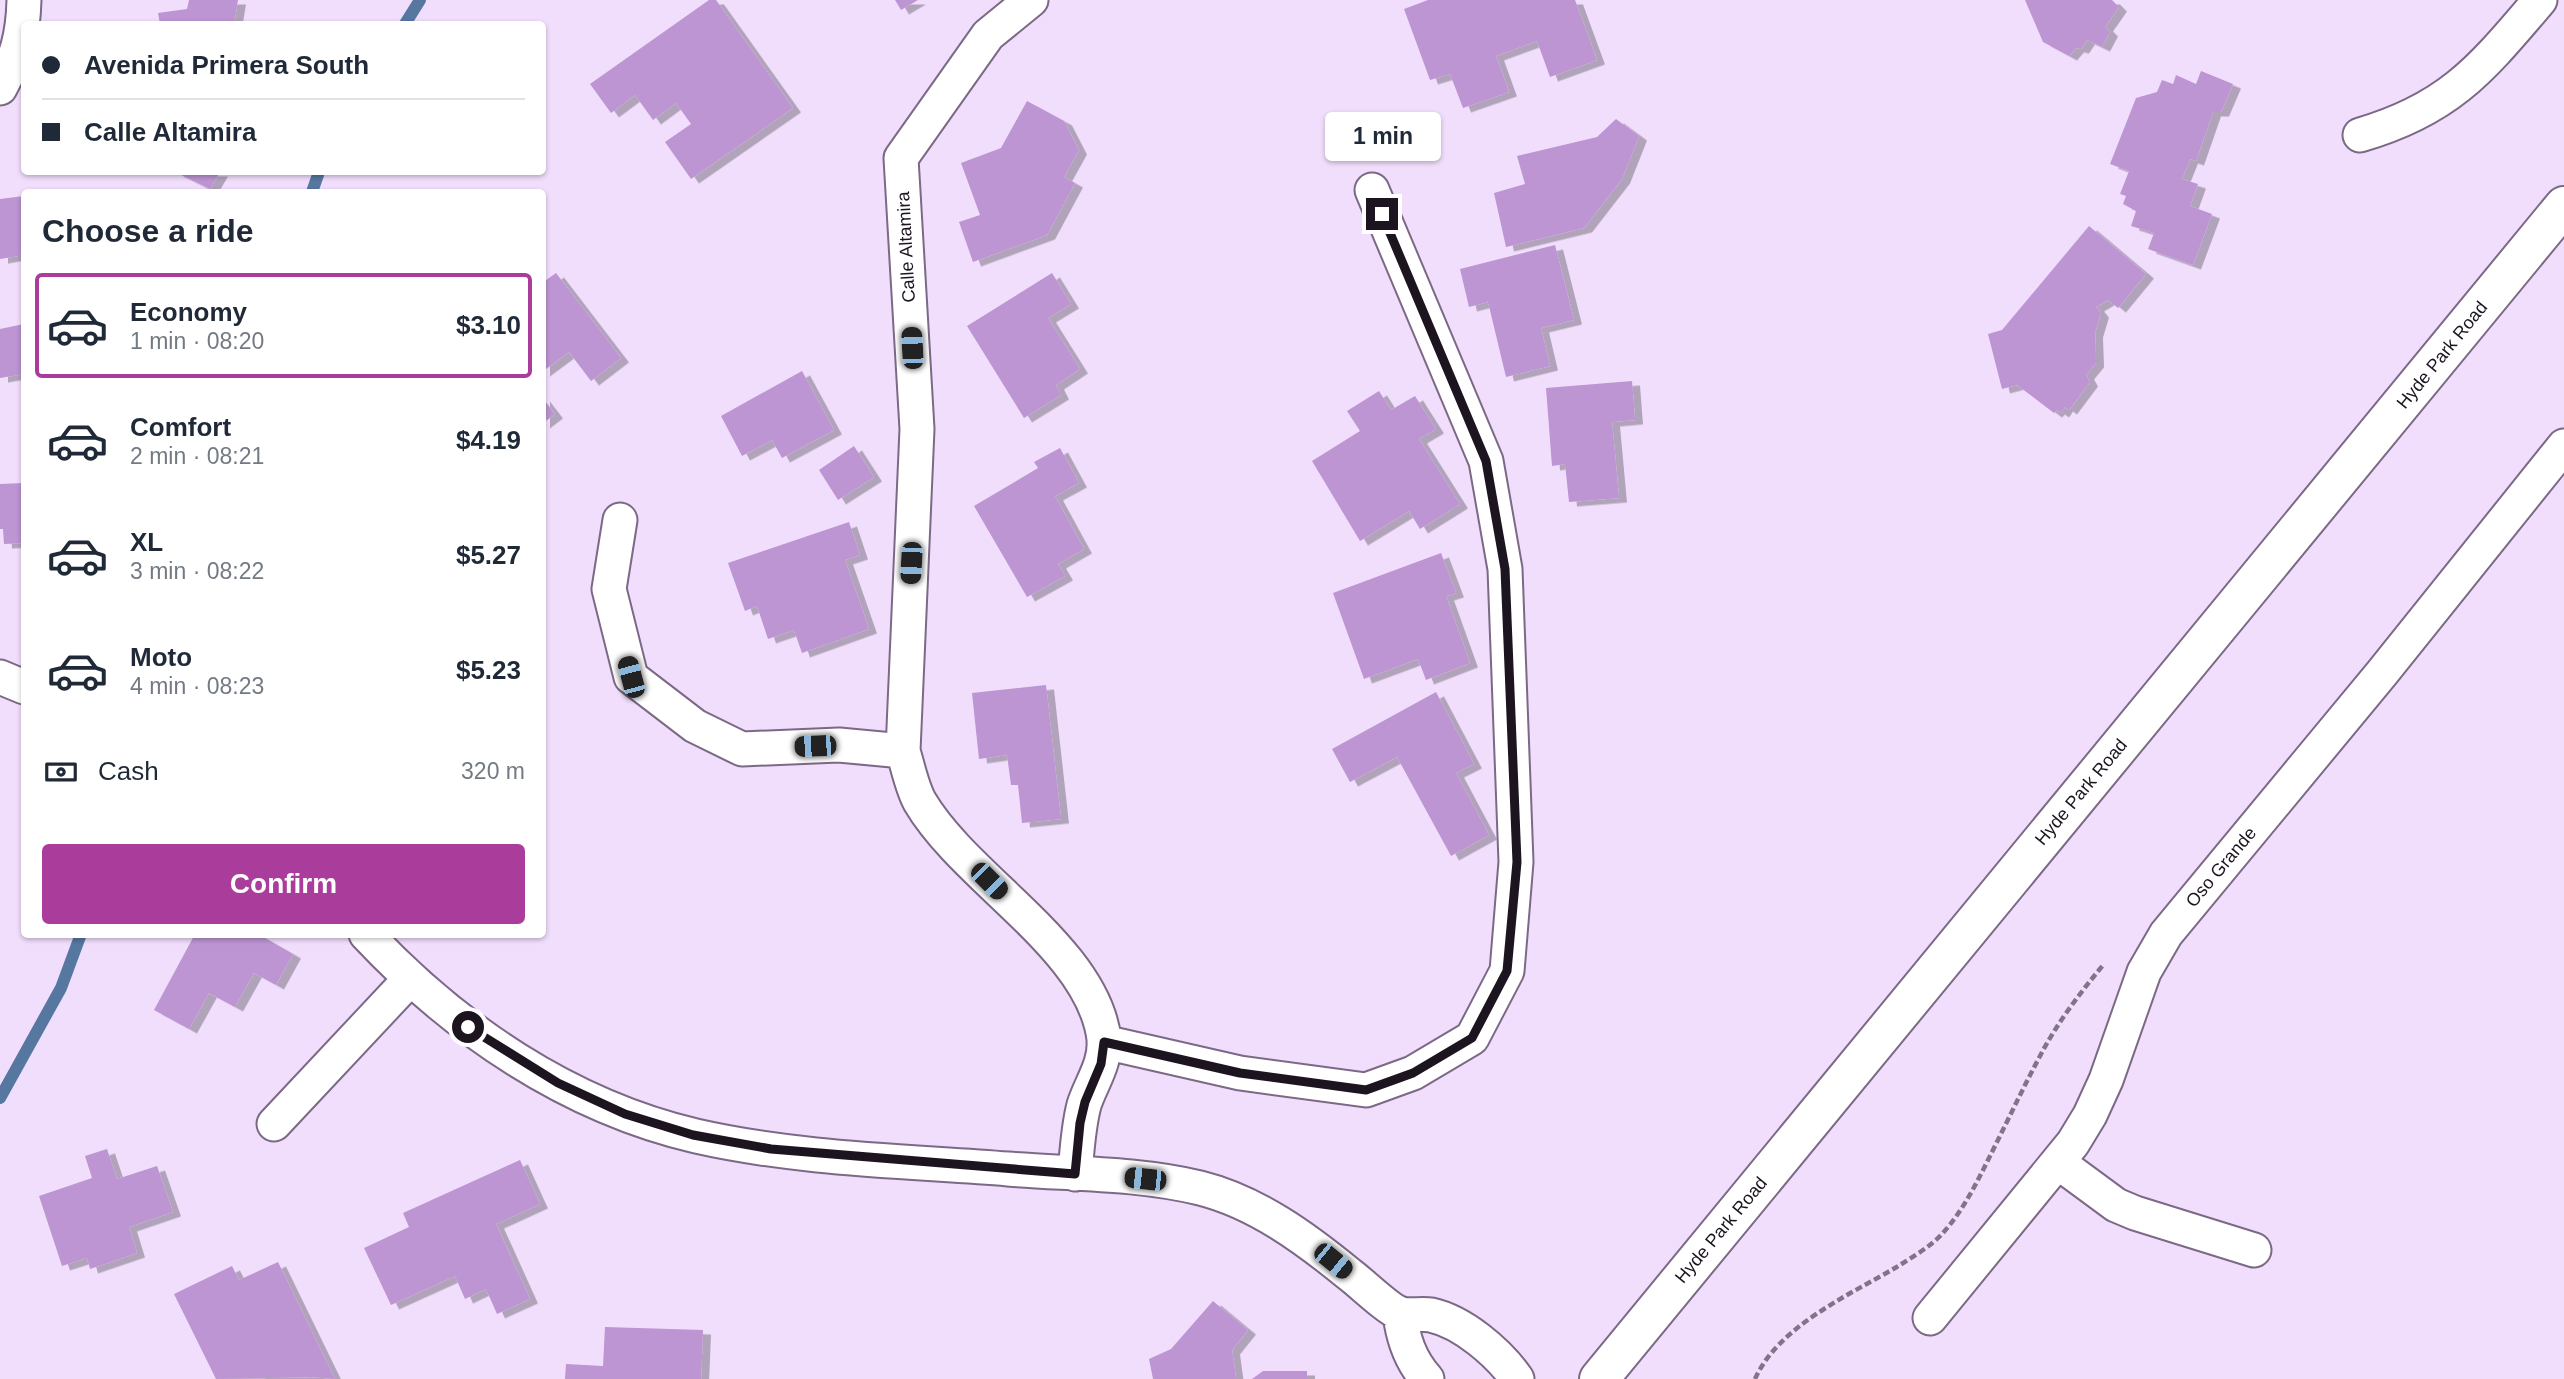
<!DOCTYPE html>
<meta charset="utf-8">
<style>
body{margin:0;font-family:Helvetica,sans-serif;background:#f2f2f3;color:#1f2937;height:100vh;display:flex;flex-direction:column;font-size:26px;white-space:nowrap}
*{box-sizing:border-box;margin:0}
p{font-size:23px;color:#747a83}
.icon{flex:none;width:38px;height:38px;fill:none;stroke:currentColor;stroke-width:2;stroke-linecap:round;stroke-linejoin:round}
.map{position:relative;flex:1;overflow:hidden}
.details{position:absolute;left:21px;top:189px;width:525px;height:749px;display:flex;flex-direction:column;background:#fff;border-radius:7px;box-shadow:0 2px 5px #0004}
.details>*{flex:none}
.banner{position:absolute;left:21px;top:21px;width:525px;height:154px;border-radius:7px;box-shadow:0 2px 5px #0004;display:grid;align-content:center;height:154px;padding:0 21px;background:#fff}
.end{position:absolute;width:32px;height:32px;margin:-16px;border:9px solid #1c1520;background:#fff;box-shadow:0 0 0 4px #fff}
.from{border-radius:50%}
.bubble{position:absolute;height:49px;border-radius:7px;background:#fff;box-shadow:0 2px 5px #0004;font-size:23px;font-weight:600;line-height:49px;text-align:center}
.car{position:absolute;width:21px;height:42px;margin:-21px -10px;border-radius:9px;box-shadow:0 0 5px 2px #0007;background:linear-gradient(#222 24%,#8ab4d8 0 40%,#222 0 76%,#8ab4d8 0 86%,#222 0)}
.banner b{display:flex;align-items:center;gap:24px;height:66px;font-size:26px}
.banner b+b{border-top:2px solid #e0e1e3}
.banner i{width:18px;height:18px;background:#1f2937}
ul{padding:0;list-style:none}
li{display:flex;align-items:center;gap:21px;height:105px;margin:0 14px 10px;padding:0 7px;border:4px solid transparent;border-radius:7px}
li div{flex:1}
li b{display:block;font-size:26px}
li em{font-style:normal;font-weight:600}
li.active{border-color:#aa3d9b}
li>.icon{width:63px;height:63px;stroke-width:1.5}
h2{padding:0 21px;font-size:32px;line-height:84px}
.pay{display:flex;align-items:center;gap:18px;height:77px;padding:0 21px;font-size:26px}
.pay p{margin-inline-start:auto}
.cta{display:flex;gap:14px;margin-top:auto;padding:14px 21px}
.cta a{flex:1;height:80px;border-radius:7px;background:#aa3d9b;color:#fff;font-size:28px;font-weight:600;line-height:80px;text-align:center}
.map>svg:first-child{display:block}
.lines{fill:none;stroke-linecap:round;stroke-linejoin:round}
.stream{stroke:#5677a0;stroke-width:12}
.building{fill:#bc95d2;filter:url(#shadow)}
.street-casing{stroke:#7b6985;stroke-width:37}
.secondary-casing{stroke:#7b6985;stroke-width:42}
.path{stroke:#817489;stroke-width:4.5;stroke-dasharray:7 3.5;stroke-linecap:butt}
.street{stroke:#fff;stroke-width:33}
.secondary{stroke:#fff;stroke-width:38}
.route{stroke:#1c1520;stroke-width:9}
.labels{text-anchor:middle;stroke-width:7;stroke-linejoin:round;paint-order:stroke}
.street-label{font-size:18px;fill:#1c1520;stroke:#fff}
</style>
<div class="map">
<svg width="2564" height="1379" viewBox="0 0 2564 1379">
<defs>
<filter id="shadow"><feDropShadow dx="8" dy="4.5" stdDeviation="0" flood-color="#0004"/></filter>
</defs>
<rect width="100%" height="100%" fill="#f1defd"/>
<g class="lines">
<path class="stream" d="M405,24L420,0
M312,192L319,172
M0,1098L61,988L81,934"/>
</g>
<path class="building" d="M189,0H238L234,24H160L158,13L187,9Z
M709,0H716L793,108L691,179L665,142L691,124L676,103L653,120L635,95L611,113L590,84Z
M895,0H918L901,10Z
M1428,0H1575L1597,60L1550,77L1537,41L1496,56L1509,92L1463,108L1450,74L1430,80L1404,9Z
M2025,0H2112L2119,7L2105,27L2110,32L2102,47L2087,40L2081,49L2076,48L2069,56L2043,42Z
M2201,71L2233,84L2221,112H2213L2196,161L2190,159L2182,179L2198,184L2190,206L2212,214L2193,265L2148,249L2154,233L2131,226L2136,211L2123,204L2126,196L2120,194L2129,171L2110,164L2136,98L2157,92L2162,80L2173,84L2176,75L2196,84Z
M1027,101L1064,121L1079,150L1064,177L1075,183L1047,235L973,262L959,222L980,215L961,163L1001,148Z
M1616,119L1639,136L1622,179L1584,228L1506,247L1494,193L1525,184L1517,156L1597,137Z
M175,172H220L210,189Z
M24,196V255L0,259V199Z
M2089,226L2146,274L2118,308L2108,300L2096,307L2101,313L2095,333L2096,363L2086,375L2090,382L2069,410L2065,407L2061,413L2057,410L2054,413L2017,385L2002,389L1988,334L2002,330Z
M1555,245L1574,320L1541,328L1550,366L1506,377L1488,302L1469,307L1460,269Z
M556,273L621,358L591,381L569,352L542,372V283Z
M1052,273L1071,304L1048,318L1080,369L1056,385L1061,395L1024,418L967,326Z
M24,324V374L0,378V329Z
M802,371L834,430L782,458L772,440L742,456L721,416Z
M1632,381L1635,420L1612,422L1619,498L1569,502L1565,464L1552,466L1546,388Z
M1379,391L1391,410L1415,396L1436,429L1419,439L1460,504L1420,529L1409,511L1360,541L1312,461L1360,431L1347,411Z
M542,397L555,414L542,424Z
M854,446L874,477L838,500L819,470Z
M1060,448L1079,483L1055,496L1084,549L1058,564L1065,576L1027,597L974,506L1038,468L1034,462Z
M24,483V543L4,544L3,529H0V484Z
M849,522L860,555L845,560L869,629L802,653L794,630L768,639L757,606L745,611L728,563Z
M1441,553L1456,593L1446,596L1470,663L1426,680L1418,659L1364,679L1333,593Z
M1046,685L1061,819L1022,823L1018,785H1011L1007,755L979,759L972,693Z
M1436,692L1474,764L1456,773L1489,835L1451,856L1397,757L1350,782L1332,749Z
M195,934H258L293,954L276,985L254,973L235,1007L209,993L189,1029L154,1010Z
M107,1149L117,1179L157,1166L173,1212L129,1227L137,1253L90,1269L87,1258L62,1266L39,1196L92,1178L85,1156Z
M520,1160L540,1204L496,1224L530,1299L497,1314L486,1289L465,1299L455,1276L391,1305L364,1248L409,1227L403,1213Z
M278,1262L335,1379L312,1377L216,1379L174,1294L232,1266L239,1280Z
M1213,1301L1248,1330L1232,1350L1236,1379H1153L1149,1359L1171,1349Z
M605,1327L703,1330L701,1379H565L566,1364L603,1366Z
M1263,1371H1307V1379H1252Z"/>
<g class="lines">
<defs>
<path id="street" d="M1031,0L988,35L901,158L917,429L903,751C908,767 912,788 920,802C966,880 1093,948 1104,1039C1106,1064 1091,1083 1084,1105C1078,1128 1077,1151 1075,1174
M0,88C17,57 23,36 24,0
M2360,135C2450,109 2482,68 2540,0
M620,520L609,589L631,677L695,726L742,749L839,745L903,751
M0,677L24,687
M366,934C455,1029 568,1106 696,1136C797,1159 905,1161 1008,1169C1071,1174 1138,1173 1200,1188C1256,1202 1305,1238 1349,1274C1360,1282 1388,1309 1399,1313C1408,1317 1421,1313 1431,1315C1463,1322 1499,1353 1517,1379
M1104,1042L1240,1073L1366,1090L1413,1073L1472,1038L1507,971L1516,862L1505,569L1486,461L1372,190
M274,1124L410,979
M2059,1163L2116,1205L2135,1213L2254,1250
M1400,1314C1403,1339 1410,1360 1427,1379
M1930,1318L2073,1143L2090,1115L2106,1080L2144,972L2166,934L2382,673L2564,446"/>
<path id="secondary" d="M1599,1379L2564,206"/>
</defs>
<use href="#street" class="street-casing"/>
<use href="#secondary" class="secondary-casing"/>
<path class="path" d="M1755,1379C1778,1327 1847,1296 1895,1268C1911,1258 1930,1247 1942,1234C1964,1210 1978,1180 1992,1152C2008,1120 2023,1088 2040,1056C2057,1023 2080,993 2104,964"/>
<use href="#street" class="street"/>
<use href="#secondary" class="secondary"/>
</g>
<g class="lines">
<path class="route" d="M468,1027L558,1083L625,1114L693,1135L771,1149L1075,1174L1080,1123L1085,1102L1101,1064L1104,1042L1240,1073L1366,1090L1413,1073L1472,1038L1507,971L1517,862L1505,569L1486,461L1382,214"/>
</g>
<g class="labels">
<g class="street-label">
<text transform="translate(906 247) rotate(-93)" y="6">Calle Altamira</text>
<text transform="translate(2442 355) rotate(-51)" y="6">Hyde Park Road</text>
<text transform="translate(2081 792) rotate(-50)" y="6">Hyde Park Road</text>
<text transform="translate(2221 867) rotate(-50)" y="6">Oso Grande</text>
<text transform="translate(1721 1230) rotate(-50)" y="6">Hyde Park Road</text>
</g>
</g>
</svg>
<i class="end from" style="left:468px;top:1027px"></i>
<i class="end" style="left:1382px;top:214px"></i>
<div class="bubble" style="left:1325px;top:112px;width:116px">1 min</div>
<i class="car" style="left:912px;top:348px;rotate:357deg"></i>
<i class="car" style="left:911px;top:563px;rotate:183deg"></i>
<i class="car" style="left:631px;top:677px;rotate:345deg"></i>
<i class="car" style="left:815px;top:746px;rotate:268deg"></i>
<i class="car" style="left:989px;top:881px;rotate:135deg"></i>
<i class="car" style="left:1145px;top:1179px;rotate:276deg"></i>
<i class="car" style="left:1333px;top:1261px;rotate:129deg"></i>
<div class="banner">
<b><i class="from"></i>Avenida Primera South</b>
<b><i></i>Calle Altamira</b>
</div>
<section class="details">
<h2>Choose a ride</h2>
<ul>
<li class="active"><svg class="icon" aria-label="car" viewBox="0 0 24 24"><path d="M5 17H2v-5l4-1 3-4h7l3 4 3 1v5h-3M9 17h6M6 11h13"/><circle cx="7" cy="17" r="2"/><circle cx="17" cy="17" r="2"/></svg><div><b>Economy</b><p>1 min · 08:20</p></div><em>$3.10</em></li>
<li><svg class="icon" aria-label="car" viewBox="0 0 24 24"><path d="M5 17H2v-5l4-1 3-4h7l3 4 3 1v5h-3M9 17h6M6 11h13"/><circle cx="7" cy="17" r="2"/><circle cx="17" cy="17" r="2"/></svg><div><b>Comfort</b><p>2 min · 08:21</p></div><em>$4.19</em></li>
<li><svg class="icon" aria-label="car" viewBox="0 0 24 24"><path d="M5 17H2v-5l4-1 3-4h7l3 4 3 1v5h-3M9 17h6M6 11h13"/><circle cx="7" cy="17" r="2"/><circle cx="17" cy="17" r="2"/></svg><div><b>XL</b><p>3 min · 08:22</p></div><em>$5.27</em></li>
<li><svg class="icon" aria-label="car" viewBox="0 0 24 24"><path d="M5 17H2v-5l4-1 3-4h7l3 4 3 1v5h-3M9 17h6M6 11h13"/><circle cx="7" cy="17" r="2"/><circle cx="17" cy="17" r="2"/></svg><div><b>Moto</b><p>4 min · 08:23</p></div><em>$5.23</em></li>
</ul>
<div class="pay"><svg class="icon" aria-label="cash" viewBox="0 0 24 24"><path d="M3 7h18v10H3z"/><circle cx="12" cy="12" r="2"/></svg>Cash<p>320 m</p></div>
<div class="cta"><a>Confirm</a></div>
</section>
</div>
